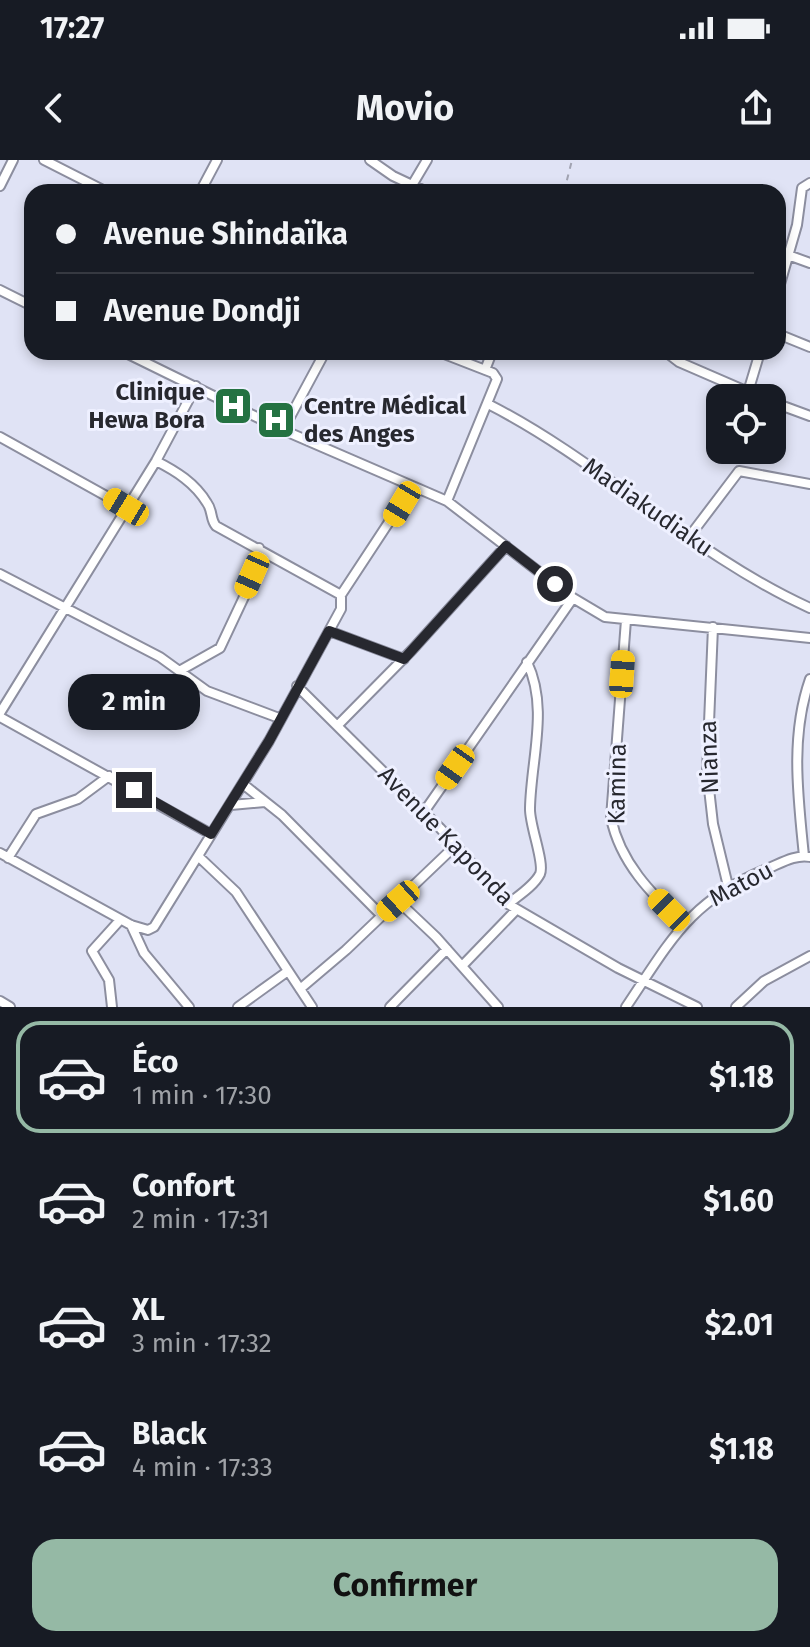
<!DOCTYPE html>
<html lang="fr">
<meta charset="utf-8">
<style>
body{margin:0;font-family:"Fira Sans",sans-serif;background:#20242c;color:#f1f3f6;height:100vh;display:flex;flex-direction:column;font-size:30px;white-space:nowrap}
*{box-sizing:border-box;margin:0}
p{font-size:26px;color:#9ea1a6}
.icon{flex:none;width:44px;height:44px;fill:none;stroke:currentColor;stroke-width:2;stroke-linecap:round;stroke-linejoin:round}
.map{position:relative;height:847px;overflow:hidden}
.details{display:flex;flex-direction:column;background:#171b24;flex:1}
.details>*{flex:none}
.guide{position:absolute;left:24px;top:24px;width:762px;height:176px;border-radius:24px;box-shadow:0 4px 12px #0003;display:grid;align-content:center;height:176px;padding:0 32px;background:#171b24}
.buttons{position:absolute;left:706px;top:224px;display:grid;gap:16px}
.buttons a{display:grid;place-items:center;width:80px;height:80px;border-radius:16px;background:#171b24;box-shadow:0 4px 12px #0003;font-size:40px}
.end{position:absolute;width:36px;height:36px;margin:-18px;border:10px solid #27282f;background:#fff;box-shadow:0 0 0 4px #fff}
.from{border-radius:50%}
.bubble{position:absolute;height:56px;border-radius:24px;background:#171b24;box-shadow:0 4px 12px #0003;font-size:26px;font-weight:700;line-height:56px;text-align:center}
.car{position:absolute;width:24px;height:48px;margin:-24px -12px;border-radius:10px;box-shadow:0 0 6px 2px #0007;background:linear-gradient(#f5c518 24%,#345 0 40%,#f5c518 0 76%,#345 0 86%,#f5c518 0)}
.guide b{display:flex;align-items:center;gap:28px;height:76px;font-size:30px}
.guide b+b{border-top:2px solid #363941}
.guide i{width:20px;height:20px;background:#f1f3f6}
ul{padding:14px 0 0;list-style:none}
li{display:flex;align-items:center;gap:24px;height:112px;margin:0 16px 12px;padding:0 16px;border:4px solid transparent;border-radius:24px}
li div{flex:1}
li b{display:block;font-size:30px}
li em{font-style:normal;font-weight:700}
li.active{border-color:#95b9a5}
li>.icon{width:72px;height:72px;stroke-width:1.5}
.action{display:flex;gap:16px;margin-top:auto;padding:16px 32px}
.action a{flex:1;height:92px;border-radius:24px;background:#95b9a5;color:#111;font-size:32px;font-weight:700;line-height:92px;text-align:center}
.status{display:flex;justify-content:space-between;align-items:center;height:56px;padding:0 40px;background:#171b24;direction:ltr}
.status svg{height:22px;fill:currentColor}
header{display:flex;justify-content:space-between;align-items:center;height:104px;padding:0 32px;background:#171b24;font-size:36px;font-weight:700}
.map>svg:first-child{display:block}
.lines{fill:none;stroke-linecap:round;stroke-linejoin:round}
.minor-casing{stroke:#8c8e9f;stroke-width:12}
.path{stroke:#a1a3b1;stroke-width:2;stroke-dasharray:6 6;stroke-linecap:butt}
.minor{stroke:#fff;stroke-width:8}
.route{stroke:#27282f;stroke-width:10}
.labels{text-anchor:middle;stroke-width:6;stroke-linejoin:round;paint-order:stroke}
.poi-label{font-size:24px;font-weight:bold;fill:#27282f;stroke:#eef0ff;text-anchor:end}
.street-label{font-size:24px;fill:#27282f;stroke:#eef0ff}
</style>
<div class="status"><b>17:27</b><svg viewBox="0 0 49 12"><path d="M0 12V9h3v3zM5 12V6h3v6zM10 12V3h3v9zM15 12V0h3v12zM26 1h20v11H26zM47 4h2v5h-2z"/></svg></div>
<header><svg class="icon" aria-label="back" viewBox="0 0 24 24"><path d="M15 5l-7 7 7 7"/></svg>Movio<svg class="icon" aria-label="share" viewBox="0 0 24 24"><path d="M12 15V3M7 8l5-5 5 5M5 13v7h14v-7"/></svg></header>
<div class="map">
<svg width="810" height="847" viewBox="0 0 810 847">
<rect width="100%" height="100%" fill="#e0e3f5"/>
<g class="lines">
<defs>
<path id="minor" d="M44,0L107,32
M370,0L393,16L427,32
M0,26L13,0
M200,32L217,0
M408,32L427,0
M788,95L810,103
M0,130L32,146
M778,131L797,65L802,28L810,23
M778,174L810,187
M124,192L283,270L447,341L573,438L605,457L810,478
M439,192L493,213L497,219L447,341
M666,192L679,202L762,238
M485,210L492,192
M748,232L760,192
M772,242L810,256
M488,244C602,302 693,395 810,448
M283,270L325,192
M0,277L126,347
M156,301C176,311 195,323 207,343C213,351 210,359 216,366L341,435
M689,377L739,311L810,324
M0,414L160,497L207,531L279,558
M626,460L611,658C620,702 651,734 684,764
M713,467L707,611L713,664L728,726
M329,471L404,499
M181,510L220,488L259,405V388
M297,526L440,668L508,744L618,808L697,847
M0,553L156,301L196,226
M0,557L211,674
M339,564L412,490L506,386
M243,624L282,655L382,756
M231,645L265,642
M424,652L573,438
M0,693L131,765L148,770L154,767L269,581L341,449V435L412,327
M198,696L236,732L312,847
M804,696C798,636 790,576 810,519
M8,698L36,654L78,639L109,616
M398,741L436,777L498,847
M508,744C518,736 534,726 540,714C545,703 529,664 530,648C531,599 549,548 527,502
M131,765L144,793L189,847
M462,806L516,750
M300,829L346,790L456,685
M0,841L10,847
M112,847L109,820L92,791L120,760
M238,847L288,811
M390,847L447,789
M626,847C671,780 690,740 769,708C781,703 796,694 810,697
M736,847L764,821L810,796"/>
</defs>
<use href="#minor" class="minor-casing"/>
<path class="path" d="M564,32L572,0"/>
<use href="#minor" class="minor"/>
</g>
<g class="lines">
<path class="route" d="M134,630L211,674L269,581L329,471L404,499L506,386L555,424"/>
</g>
<defs>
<symbol id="hospital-square" viewBox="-11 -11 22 22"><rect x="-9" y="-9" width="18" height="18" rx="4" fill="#247242" stroke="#eef0ff"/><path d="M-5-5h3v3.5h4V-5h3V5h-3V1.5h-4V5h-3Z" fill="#fff"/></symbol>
</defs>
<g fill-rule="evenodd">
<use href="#hospital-square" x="211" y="224" width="44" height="44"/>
<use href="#hospital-square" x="254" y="238" width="44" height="44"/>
</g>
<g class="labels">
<g class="poi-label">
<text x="205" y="240">Clinique<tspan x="205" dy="28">Hewa Bora</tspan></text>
<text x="304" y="254" text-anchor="start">Centre Médical<tspan x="304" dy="28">des Anges</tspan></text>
</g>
<g class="street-label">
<text transform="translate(648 347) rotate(35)" y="8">Madiakudiaku</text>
<text transform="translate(709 597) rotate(-92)" y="8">Nianza</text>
<text transform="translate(617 624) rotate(-89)" y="8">Kamina</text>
<text transform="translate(446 676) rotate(46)" y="8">Avenue Kaponda</text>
<text transform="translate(741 724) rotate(-28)" y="8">Matou</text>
</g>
</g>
</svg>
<div class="buttons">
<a><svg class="icon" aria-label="locate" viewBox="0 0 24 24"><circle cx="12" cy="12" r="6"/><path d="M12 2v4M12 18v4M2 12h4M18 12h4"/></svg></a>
</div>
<i class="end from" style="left:555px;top:424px"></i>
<i class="end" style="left:134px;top:630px"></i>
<div class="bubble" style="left:68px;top:514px;width:132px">2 min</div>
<i class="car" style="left:402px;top:344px;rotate:211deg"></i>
<i class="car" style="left:126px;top:347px;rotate:301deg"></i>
<i class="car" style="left:252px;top:415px;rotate:204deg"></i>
<i class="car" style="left:622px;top:514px;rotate:4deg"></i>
<i class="car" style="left:455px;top:607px;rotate:215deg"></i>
<i class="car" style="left:398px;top:741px;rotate:228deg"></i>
<i class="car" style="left:669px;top:750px;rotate:315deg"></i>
<div class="guide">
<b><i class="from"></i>Avenue Shindaïka</b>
<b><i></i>Avenue Dondji</b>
</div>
</div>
<section class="details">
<ul>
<li class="active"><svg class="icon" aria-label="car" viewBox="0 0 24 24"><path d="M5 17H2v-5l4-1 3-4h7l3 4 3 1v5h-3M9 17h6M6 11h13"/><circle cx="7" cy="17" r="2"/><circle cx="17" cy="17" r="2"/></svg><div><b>Éco</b><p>1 min · 17:30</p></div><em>$1.18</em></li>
<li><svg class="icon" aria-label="car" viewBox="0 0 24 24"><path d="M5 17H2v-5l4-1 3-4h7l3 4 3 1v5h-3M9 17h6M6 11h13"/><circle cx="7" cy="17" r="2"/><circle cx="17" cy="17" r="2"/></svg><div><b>Confort</b><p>2 min · 17:31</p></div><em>$1.60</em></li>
<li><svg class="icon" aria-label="car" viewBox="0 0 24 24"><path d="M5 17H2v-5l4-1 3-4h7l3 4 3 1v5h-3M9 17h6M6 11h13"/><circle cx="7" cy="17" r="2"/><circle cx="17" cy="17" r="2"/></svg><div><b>XL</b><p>3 min · 17:32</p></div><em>$2.01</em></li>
<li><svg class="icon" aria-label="car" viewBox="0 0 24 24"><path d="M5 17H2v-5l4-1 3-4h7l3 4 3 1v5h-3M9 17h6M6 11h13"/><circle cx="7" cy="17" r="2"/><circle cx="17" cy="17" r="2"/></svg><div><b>Black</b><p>4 min · 17:33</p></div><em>$1.18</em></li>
</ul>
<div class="action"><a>Confirmer</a></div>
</section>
